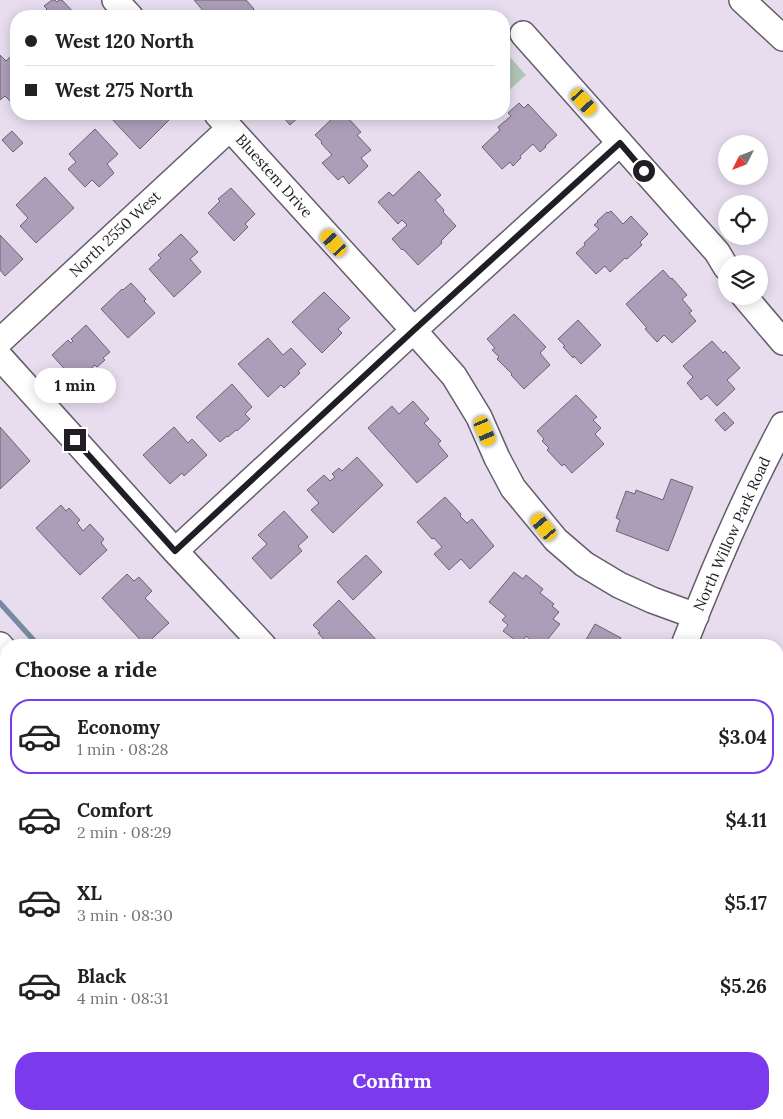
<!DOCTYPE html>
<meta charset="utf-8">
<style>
body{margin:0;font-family:Lora,serif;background:#f2f2f2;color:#222;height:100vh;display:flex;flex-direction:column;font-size:19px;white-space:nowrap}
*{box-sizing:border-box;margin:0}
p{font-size:16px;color:#767676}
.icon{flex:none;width:28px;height:28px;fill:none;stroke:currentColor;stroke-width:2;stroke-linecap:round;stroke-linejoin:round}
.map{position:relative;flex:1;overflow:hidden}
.sheet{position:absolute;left:0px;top:639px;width:784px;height:481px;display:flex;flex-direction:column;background:#fff;border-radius:20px 20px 0 0;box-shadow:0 2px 12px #0003}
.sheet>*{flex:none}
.top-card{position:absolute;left:10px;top:10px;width:500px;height:110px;border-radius:20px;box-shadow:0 2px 12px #0003;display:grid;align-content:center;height:110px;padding:0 15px;background:#fff}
.needle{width:32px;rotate:228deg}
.controls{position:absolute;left:718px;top:135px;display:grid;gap:10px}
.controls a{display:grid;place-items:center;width:50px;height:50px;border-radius:50%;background:#fff;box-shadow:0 2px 12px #0003;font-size:25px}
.end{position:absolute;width:22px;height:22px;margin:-11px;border:6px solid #211d24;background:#fff;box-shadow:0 0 0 2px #fff}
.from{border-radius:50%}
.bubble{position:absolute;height:35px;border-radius:18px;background:#fff;box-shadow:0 2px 12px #0003;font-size:16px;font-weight:800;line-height:35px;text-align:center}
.car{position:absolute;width:15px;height:30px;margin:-15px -8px;border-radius:6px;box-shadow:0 0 4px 1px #0007;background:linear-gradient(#f5c518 24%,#345 0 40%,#f5c518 0 76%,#345 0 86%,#f5c518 0)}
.top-card b{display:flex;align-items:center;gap:18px;height:48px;font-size:19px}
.top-card b+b{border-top:1px solid #e0e0e0}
.top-card i{width:12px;height:12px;background:#222}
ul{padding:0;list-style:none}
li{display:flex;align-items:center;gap:15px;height:75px;margin:0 10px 8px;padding:0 5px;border:2px solid transparent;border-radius:20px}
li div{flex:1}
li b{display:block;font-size:19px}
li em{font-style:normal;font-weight:800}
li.selected{border-color:#7c3aed}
li>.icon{width:45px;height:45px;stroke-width:1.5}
h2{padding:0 15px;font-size:22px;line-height:60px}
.button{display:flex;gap:10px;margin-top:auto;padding:10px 15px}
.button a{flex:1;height:58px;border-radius:20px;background:#7c3aed;color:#fff;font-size:20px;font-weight:800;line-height:58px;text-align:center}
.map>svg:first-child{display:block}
.green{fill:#b2c6b6}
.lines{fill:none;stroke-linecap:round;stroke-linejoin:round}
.stream{stroke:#788aa1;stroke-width:5.5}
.building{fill:#ac9eb9;stroke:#6b6373}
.minor-casing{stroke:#645c6b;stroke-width:28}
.minor{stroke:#fff;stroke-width:25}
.route{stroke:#211d24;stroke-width:6}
.labels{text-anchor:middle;stroke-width:4.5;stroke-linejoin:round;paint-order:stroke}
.street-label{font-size:15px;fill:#211d24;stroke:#fff}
</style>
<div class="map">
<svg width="783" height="1119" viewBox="0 0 783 1119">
<rect width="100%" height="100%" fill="#e7ddef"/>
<path class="green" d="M509,56L526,75L506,93L504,90V60Z"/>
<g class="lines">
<path class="stream" d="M0,603L38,645
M473,1114L478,1119"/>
</g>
<path class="building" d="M52,0H55L57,2L59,0H62L77,16H41V15L47,9L44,6Z
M194,0H246L254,9L247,16H201L205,13Z
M16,51V101L13,104L5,96L0,100V55L6,61Z
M519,103L524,108L528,104L557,135L545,146L546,147L540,152L533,144L520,156L521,158L513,166L510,162L502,169L482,147L500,130L498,127L511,116L508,113Z
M114,114H163L169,120L140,149L110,117Z
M276,114H302L290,125L283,117L281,119Z
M337,114H343L347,118H348L361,132L357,135L371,150L361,158L368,166L349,184L343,176L338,180L322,163L332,155L321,143L322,142L315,135Z
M95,129L118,154L107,164L114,173L99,187L92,180L85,187L68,169L76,162L69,154Z
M12,131L23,143L13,152L2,140Z
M419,171L441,195L435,200L444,210L443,212L456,226L441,241L442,243L418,265L403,249L402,250L392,239L407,225L402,220L398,224L378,202L389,192L393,196Z
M45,177L74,208L36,243L20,226L28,218L16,205Z
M231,188L255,214L245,224L248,227L234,241L208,213L220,201L218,199Z
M611,211L623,224L631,216L648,234L640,242L642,245L627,259L625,258L610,272L605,266L596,274L576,253L585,245L584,243L599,229L594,225L598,222L597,221L607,212L608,213Z
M181,234L198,252L190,259L201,272L174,297L149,269L161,258L158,255Z
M0,235L23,259L5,276L0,270Z
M663,270L671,279L672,278L687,295L682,299L692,311L689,313L696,321L672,343L664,335L657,342L645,329L647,328L626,304Z
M131,283L146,299L144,301L155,313L128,338L101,309L122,289L123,290Z
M324,292L350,318L338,329L342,333L322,353L292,322Z
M514,314L546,347L540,353L550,365L524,389L511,375L512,374L497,359L499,357L492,350L495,348L487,339Z
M578,320L601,345L581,364L574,356L573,358L563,347L565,346L558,339Z
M86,325L110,352L103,358L105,360L97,367L95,365L88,371L89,373L78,384L52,355L68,340L71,343L73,341L71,339Z
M268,338L283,355L291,348L306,364L298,371L300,373L284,388L281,385L268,397L238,364Z
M712,341L723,353L725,351L740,368L727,380L735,389L717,406L707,395L701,400L687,383L693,377L683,366Z
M232,384L252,407L245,414L250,419L237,431L236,430L228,437L227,436L220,442L196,417Z
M576,395L597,417L593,420L601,428L595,434L604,444L572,473L564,464L562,466L547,450L549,448L542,441L544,439L537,431Z
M413,401L429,419L424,423L441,441L438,444L448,456L417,483L368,428L392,406L399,414Z
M724,412L734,423L725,431L715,420Z
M0,427L30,461L0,489Z
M174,427L188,443L192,439L207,455L184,476L182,473L170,484L143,455Z
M357,457L383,485L333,533L311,510L319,503L307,490L324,475L330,481L335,477L332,474L339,468L342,471Z
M671,479L693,487L668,551L616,531L620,520L616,518L626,491L635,494L636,490L663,500Z
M445,497L461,514L460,516L467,523L472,519L494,546L470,569L461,559L449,570L434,554L442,547L434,538L432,539L417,522Z
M61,505L66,511L69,508L80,520L77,523L83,531L90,524L104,539L101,543L107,550L80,575L36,528Z
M284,511L308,537L298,546L302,551L271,579L252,558L267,544L258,535Z
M366,555L382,572L353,600L337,582Z
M514,572L523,579L526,575L543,589L540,593L554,604L552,606L559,612L553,619L560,624L544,644L538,640L535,644L526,636L520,644L503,631L508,625L502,620L506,616L489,602Z
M127,574L134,581L139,577L152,591L145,598L169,623L145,645L102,598Z
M339,600L381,645H329L318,633L320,632L313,625Z
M595,624L621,638L619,641L626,645H583Z
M778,937L783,939V972L778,970Z"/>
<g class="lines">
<defs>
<path id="minor" d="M115,0L130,16
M742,0L783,38
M523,34L717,252L726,267
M217,114L400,315L454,376L479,417L497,458L513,488L556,540L584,564L619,585L652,600L696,616
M744,296L783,342
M0,341L230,128
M0,357L175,551L263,645
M175,551L414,330L620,143
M0,645L6,652
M684,645C713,570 745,496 783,425
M431,1114L436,1119
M132,1119L137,1114
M500,1119L504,1114"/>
</defs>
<use href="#minor" class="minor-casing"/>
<use href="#minor" class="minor"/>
</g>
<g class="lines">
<path class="route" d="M75,440L175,551L414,330L620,143L644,171"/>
</g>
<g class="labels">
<g class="street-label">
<text transform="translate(274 176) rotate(48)" y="5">Bluestem Drive</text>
<text transform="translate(115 234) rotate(-43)" y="5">North 2550 West</text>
<text transform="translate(732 534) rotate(-66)" y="5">North Willow Park Road</text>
</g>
</g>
</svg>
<div class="controls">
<a><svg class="needle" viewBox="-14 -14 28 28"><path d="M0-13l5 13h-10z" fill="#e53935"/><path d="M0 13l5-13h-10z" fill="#767676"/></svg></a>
<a><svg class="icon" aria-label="locate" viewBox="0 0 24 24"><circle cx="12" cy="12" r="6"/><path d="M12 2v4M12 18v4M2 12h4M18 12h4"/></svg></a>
<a><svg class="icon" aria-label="layers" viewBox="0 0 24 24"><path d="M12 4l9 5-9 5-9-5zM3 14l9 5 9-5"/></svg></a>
</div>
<i class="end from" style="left:644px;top:171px"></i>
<i class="end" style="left:75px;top:440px"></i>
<div class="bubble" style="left:34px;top:368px;width:82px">1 min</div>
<i class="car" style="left:584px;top:102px;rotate:138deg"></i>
<i class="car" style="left:334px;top:243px;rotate:318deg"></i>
<i class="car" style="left:485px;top:431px;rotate:157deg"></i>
<i class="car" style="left:544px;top:527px;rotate:320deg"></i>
<div class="top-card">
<b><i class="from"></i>West 120 North</b>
<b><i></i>West 275 North</b>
</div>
<section class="sheet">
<h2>Choose a ride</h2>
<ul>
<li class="selected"><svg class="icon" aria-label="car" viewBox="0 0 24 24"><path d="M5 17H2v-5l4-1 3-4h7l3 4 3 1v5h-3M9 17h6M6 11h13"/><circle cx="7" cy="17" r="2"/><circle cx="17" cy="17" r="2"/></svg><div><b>Economy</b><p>1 min · 08:28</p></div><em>$3.04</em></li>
<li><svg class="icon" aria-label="car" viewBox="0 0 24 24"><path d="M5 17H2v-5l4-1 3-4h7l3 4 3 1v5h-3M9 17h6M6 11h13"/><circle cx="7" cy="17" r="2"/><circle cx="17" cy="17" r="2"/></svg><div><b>Comfort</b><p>2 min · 08:29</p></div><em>$4.11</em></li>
<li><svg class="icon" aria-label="car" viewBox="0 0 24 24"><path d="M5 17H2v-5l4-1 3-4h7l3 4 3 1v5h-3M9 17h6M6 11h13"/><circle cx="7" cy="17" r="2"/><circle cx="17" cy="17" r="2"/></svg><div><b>XL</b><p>3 min · 08:30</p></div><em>$5.17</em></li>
<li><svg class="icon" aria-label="car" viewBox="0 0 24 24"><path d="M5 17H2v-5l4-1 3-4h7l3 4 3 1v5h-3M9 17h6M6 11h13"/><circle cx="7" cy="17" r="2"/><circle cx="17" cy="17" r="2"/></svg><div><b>Black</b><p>4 min · 08:31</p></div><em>$5.26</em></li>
</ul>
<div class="button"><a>Confirm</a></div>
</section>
</div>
